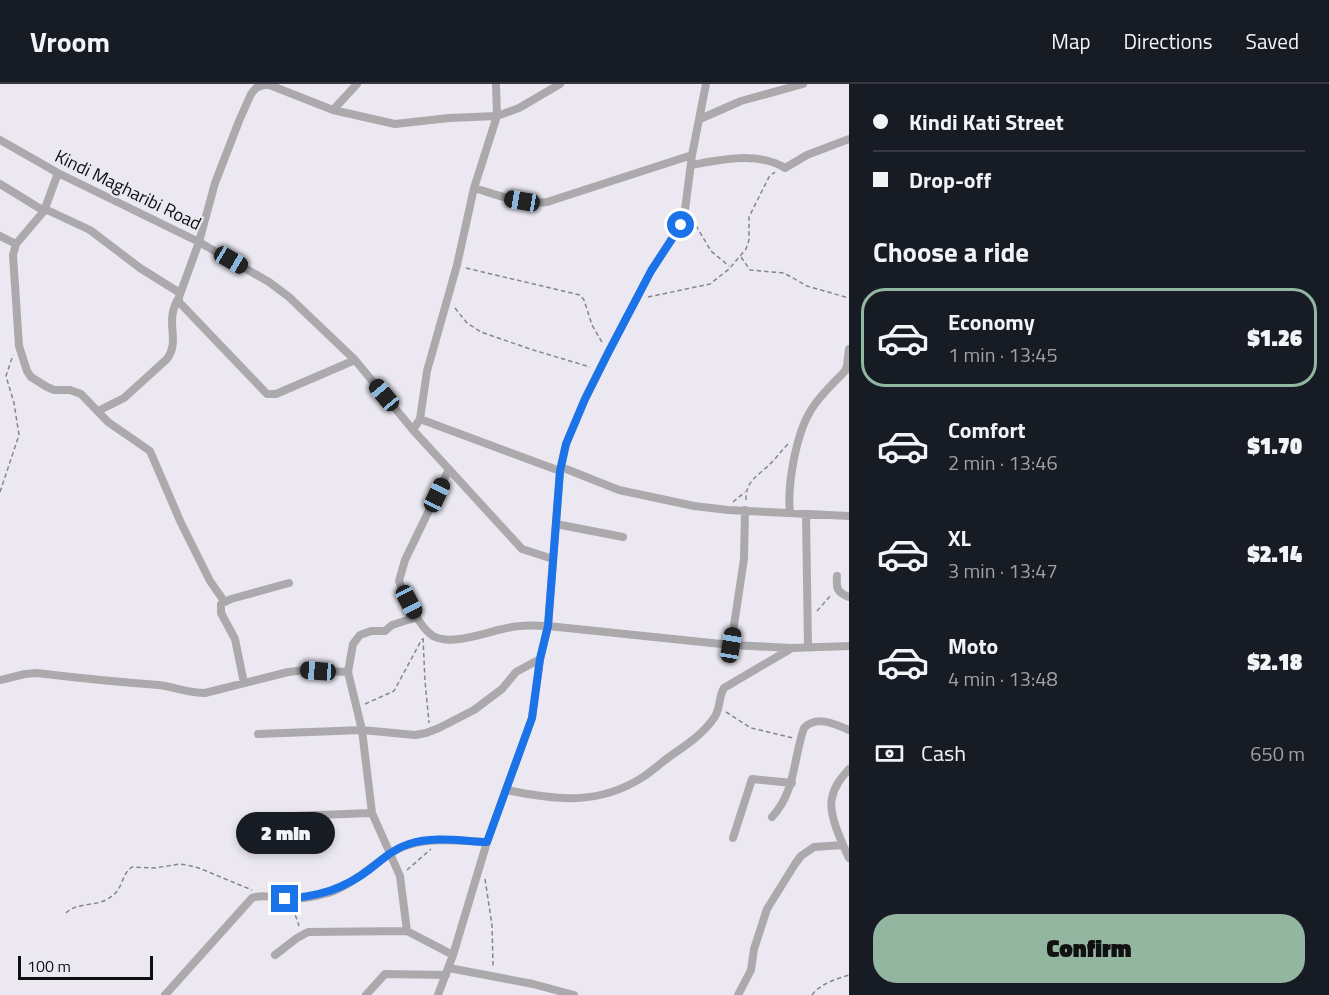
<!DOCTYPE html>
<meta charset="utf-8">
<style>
body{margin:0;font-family:"Titillium Web",sans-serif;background:#20242c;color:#f1f3f6;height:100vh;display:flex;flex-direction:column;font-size:22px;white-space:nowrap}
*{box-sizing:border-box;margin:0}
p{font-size:20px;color:#9ea1a6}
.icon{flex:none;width:33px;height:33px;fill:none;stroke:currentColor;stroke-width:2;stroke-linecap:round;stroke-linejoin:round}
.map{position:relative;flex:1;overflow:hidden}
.drawer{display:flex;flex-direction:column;background:#171b24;width:480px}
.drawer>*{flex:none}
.hud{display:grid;align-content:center;height:132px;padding:0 24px;background:#171b24}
.scale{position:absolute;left:18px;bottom:15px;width:135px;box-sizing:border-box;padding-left:6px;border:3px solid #0e0d10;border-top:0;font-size:16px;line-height:21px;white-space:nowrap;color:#0e0d10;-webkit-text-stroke:4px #ebe8f1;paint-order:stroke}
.end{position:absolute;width:27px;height:27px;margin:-14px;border:8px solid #1a73e8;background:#fff;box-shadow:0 0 0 3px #fff}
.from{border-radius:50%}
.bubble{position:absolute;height:42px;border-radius:21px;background:#171b24;box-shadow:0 3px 9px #0003;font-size:20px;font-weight:800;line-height:42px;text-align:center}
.car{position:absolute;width:18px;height:36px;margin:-18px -9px;border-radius:8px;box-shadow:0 0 4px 2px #0007;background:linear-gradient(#222 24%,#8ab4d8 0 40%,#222 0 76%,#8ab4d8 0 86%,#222 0)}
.hud b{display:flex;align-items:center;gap:21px;height:57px;font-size:22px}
.hud b+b{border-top:2px solid #363941}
.hud i{width:15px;height:15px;background:#f1f3f6}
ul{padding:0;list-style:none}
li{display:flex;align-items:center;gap:18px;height:99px;margin:0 12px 9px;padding:0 12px;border:3px solid transparent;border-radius:24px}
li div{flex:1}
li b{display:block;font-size:22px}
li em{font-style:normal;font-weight:800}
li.active{border-color:#93b6a1}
li>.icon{width:54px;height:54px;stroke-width:1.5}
h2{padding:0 24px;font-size:27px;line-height:72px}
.pay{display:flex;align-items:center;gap:15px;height:66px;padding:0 24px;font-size:22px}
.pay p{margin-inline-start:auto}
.primary-button{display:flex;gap:12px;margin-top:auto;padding:12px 24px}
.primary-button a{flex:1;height:69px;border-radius:24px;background:#93b6a1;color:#111;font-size:24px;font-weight:800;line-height:69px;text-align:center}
header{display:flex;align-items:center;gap:36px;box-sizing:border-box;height:84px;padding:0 30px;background:#171b24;border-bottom:2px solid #363941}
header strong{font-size:28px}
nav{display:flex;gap:33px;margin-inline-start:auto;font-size:21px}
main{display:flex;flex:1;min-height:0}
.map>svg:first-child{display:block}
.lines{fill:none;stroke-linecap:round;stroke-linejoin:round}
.path{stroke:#87848b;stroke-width:1.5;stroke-dasharray:4.5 3;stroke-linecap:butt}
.minor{stroke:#aca9ad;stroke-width:8}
.route{stroke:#1a73e8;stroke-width:8}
.labels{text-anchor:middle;stroke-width:4.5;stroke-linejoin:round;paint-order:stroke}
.street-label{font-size:18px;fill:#0e0d10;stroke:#ebe8f1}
</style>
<header>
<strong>Vroom</strong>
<nav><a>Map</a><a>Directions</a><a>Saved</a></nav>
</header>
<main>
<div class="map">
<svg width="849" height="911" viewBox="0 0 849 911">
<rect width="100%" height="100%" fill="#ebe8f1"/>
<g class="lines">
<path class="path" d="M692,135L711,167L729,182
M741,173L750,186L784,189L807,202L849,214
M466,184L580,211L584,216L592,241L603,260
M648,213L710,200L729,185L746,165L749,156V133L769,93L775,88
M455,224L467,239L481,248L530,265L590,283
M0,408L19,351L14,319L6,292L13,271
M746,416C745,396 760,391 772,378C778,372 782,366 788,360
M733,418L745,408
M817,527L832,510
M423,554L425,597L429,639
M365,620L394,607L422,555
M726,628L751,644L793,654
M407,786L431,765
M485,795L492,841L493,882
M293,824L299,842
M66,829C75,819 94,822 106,816C126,805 119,792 132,783L155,784L179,780L187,781L199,784L252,806
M812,911C820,900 836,895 849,891"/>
<path class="minor" d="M266,0L256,4L251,10L239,37L215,99L199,158L179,213V218L267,310H276L355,276
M267,0L333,26L395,40L449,34L497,32L519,24L560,0
M333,26L357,0
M700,35L741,17L803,0
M0,56L58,89L199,158L269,198L289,213L355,276L413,346L522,465L553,475
M691,81C721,76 758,67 785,84L807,71L849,55
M58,89L44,127L16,160L13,171L19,262L27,287L31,293L47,303L54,306H70L81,310L108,338L150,367L181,439L210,497L224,517
M0,100L44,127
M474,104C498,111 522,121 547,118L692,71
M45,125L90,146L140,184L180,209
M0,152L16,160
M98,327L124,314L167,275C181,256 164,239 178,215
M420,335L560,387
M413,346L420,335L427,287L457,181L474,104L497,32L496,0
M561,383L619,406L694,422L728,426L849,432
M449,385L405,476L399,497C404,512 420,544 433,552C455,564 497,543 520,542C529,541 539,542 548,542L731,561L792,564L849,562
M790,429C787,401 796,350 811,326C820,311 833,300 845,287L847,282L849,265
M806,430L808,563
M556,440L623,453
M837,492C836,505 837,508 849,513
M417,533L392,541L385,547H371L360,551L353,560L348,588L362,646L372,729L400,792L407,847L453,871
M731,561L744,475L745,426
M0,596L25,590L37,589C78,594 118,598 159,601C174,603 189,609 205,609L288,588L306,586L348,588
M244,599L235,555L221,529V520L231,515L289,499
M258,650L362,646L415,651L426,649L439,644L474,626L502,605L516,588L540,575
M849,685C842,693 834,702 832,714C828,730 842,759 849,774
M506,706C556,716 598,722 643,693C652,687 661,679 669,673C685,662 703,650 714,634C721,625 718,613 724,604L792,564
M263,733L372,729
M772,733C796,707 793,675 804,644C817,631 835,640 849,646
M733,754L752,695L792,699
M275,871L297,854L308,848L407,847
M449,884L533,900L574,911
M165,911L252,814C264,810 272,814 284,815C298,816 320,812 334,807C354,799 370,783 388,771C416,750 454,757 487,758
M366,911L385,890L446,891
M438,911L453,871L487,758L532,634L540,575L548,542L560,387L566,360L585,315L608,269L651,187L681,141L685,126L692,71L706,0
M738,911L751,886L754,865L767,825L795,780L801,772L814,763L843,761"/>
</g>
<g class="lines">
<path class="route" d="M285,815C318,812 343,806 370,785C383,775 393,765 409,760C433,752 462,757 487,758L532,634L540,575L548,542L560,387L566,360L585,315L608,269L651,187L681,141"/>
</g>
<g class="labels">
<g class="street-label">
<text transform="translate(128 106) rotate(26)" y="6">Kindi Magharibi Road</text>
</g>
</g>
</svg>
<div class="scale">100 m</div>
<i class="end from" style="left:681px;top:141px"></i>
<i class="end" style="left:285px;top:815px"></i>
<div class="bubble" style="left:236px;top:728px;width:99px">2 min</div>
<i class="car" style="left:522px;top:117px;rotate:280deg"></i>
<i class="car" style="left:231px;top:176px;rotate:120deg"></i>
<i class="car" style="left:384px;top:311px;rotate:320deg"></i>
<i class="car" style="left:437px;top:411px;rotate:25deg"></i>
<i class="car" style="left:409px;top:518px;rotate:152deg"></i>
<i class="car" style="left:731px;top:561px;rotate:9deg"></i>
<i class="car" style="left:318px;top:587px;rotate:274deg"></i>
</div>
<section class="drawer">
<div class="hud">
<b><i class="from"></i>Kindi Kati Street</b>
<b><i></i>Drop-off</b>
</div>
<h2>Choose a ride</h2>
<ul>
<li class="active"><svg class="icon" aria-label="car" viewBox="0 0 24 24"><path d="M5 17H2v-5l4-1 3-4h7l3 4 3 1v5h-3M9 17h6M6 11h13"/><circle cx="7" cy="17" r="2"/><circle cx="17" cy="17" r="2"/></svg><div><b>Economy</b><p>1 min · 13:45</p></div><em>$1.26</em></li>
<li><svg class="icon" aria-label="car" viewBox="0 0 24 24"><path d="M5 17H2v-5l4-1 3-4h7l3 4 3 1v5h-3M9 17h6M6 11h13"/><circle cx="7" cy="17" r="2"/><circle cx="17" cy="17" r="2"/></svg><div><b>Comfort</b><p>2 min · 13:46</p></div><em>$1.70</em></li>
<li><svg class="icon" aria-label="car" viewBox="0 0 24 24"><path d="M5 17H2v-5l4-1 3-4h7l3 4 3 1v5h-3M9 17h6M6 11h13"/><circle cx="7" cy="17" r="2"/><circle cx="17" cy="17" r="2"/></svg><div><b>XL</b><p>3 min · 13:47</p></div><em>$2.14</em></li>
<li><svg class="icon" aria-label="car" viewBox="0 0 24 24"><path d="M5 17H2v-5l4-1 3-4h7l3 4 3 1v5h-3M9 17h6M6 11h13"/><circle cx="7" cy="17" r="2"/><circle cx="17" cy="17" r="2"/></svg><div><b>Moto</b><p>4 min · 13:48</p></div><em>$2.18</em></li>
</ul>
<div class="pay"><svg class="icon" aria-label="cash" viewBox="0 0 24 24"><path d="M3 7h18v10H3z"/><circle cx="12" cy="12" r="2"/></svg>Cash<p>650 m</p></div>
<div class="primary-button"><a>Confirm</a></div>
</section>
</main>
